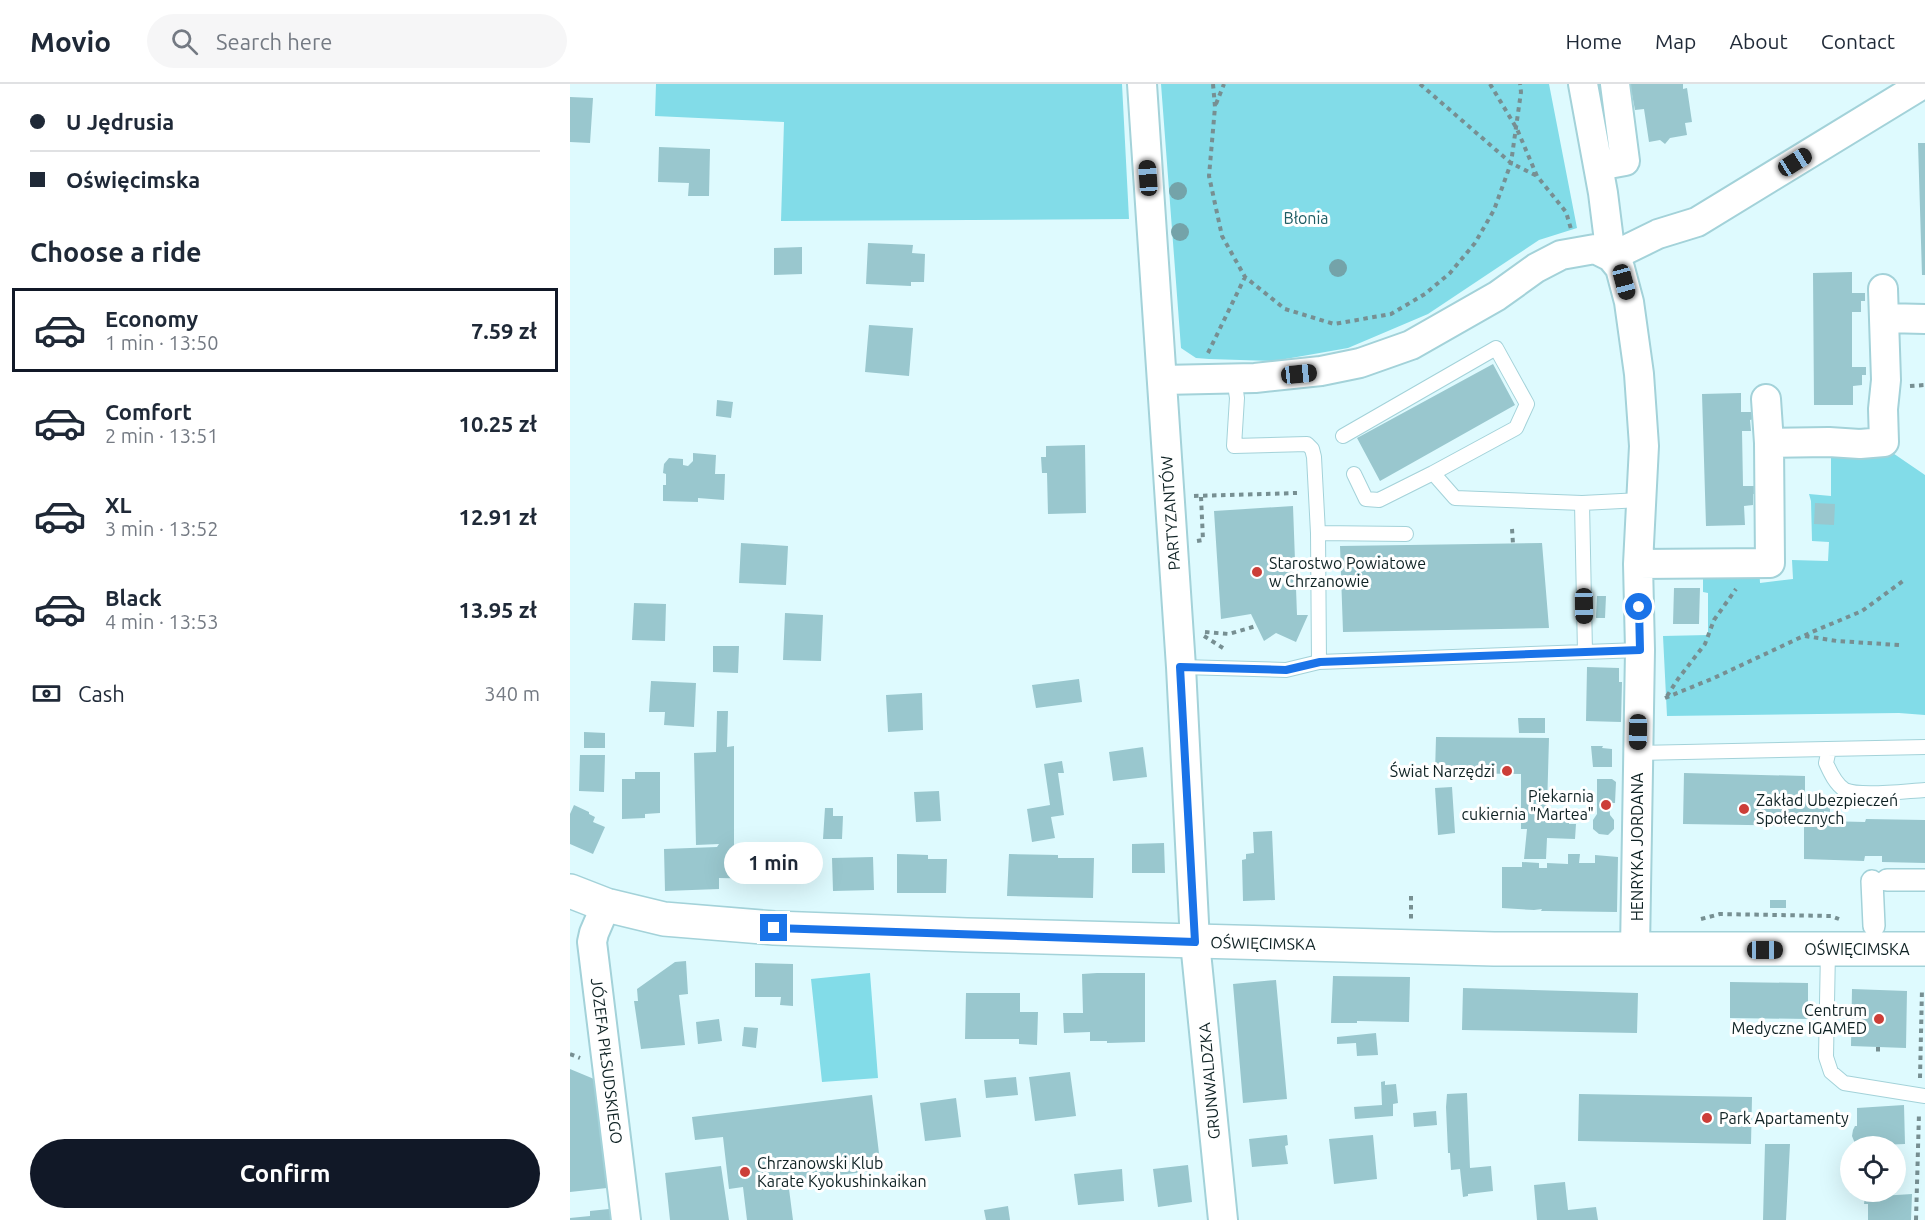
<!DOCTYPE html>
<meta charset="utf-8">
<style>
body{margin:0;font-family:Ubuntu,sans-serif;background:#f6f6f7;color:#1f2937;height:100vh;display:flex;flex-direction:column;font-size:22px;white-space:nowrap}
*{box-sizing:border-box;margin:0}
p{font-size:20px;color:#747a83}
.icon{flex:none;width:33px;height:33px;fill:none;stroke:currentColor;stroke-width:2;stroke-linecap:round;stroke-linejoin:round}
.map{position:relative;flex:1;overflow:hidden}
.side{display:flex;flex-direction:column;background:#fff;width:570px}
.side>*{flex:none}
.top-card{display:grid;align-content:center;height:132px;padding:0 30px;background:#fff}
.fabs{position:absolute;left:1270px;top:1052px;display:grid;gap:12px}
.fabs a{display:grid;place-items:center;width:66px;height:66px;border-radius:50%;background:#fff;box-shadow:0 6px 24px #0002;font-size:30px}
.end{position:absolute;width:27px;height:27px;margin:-14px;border:8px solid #1a73e8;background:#fff;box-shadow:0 0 0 3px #fff}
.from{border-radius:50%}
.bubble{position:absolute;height:42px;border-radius:21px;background:#fff;box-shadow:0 6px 24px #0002;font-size:20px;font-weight:700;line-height:42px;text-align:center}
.car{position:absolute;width:18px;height:36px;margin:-18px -9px;border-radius:8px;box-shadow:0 0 4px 2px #0007;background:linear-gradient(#222 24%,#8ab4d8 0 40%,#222 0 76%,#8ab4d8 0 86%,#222 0)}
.top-card b{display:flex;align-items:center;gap:21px;height:57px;font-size:22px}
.top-card b+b{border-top:2px solid #e0e1e3}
.top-card i{width:15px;height:15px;background:#1f2937}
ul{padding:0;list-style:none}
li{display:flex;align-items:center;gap:18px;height:84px;margin:0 12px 9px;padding:0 18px;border:3px solid transparent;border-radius:0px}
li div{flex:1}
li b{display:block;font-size:22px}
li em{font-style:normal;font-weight:700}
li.on{border-color:#111827}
li>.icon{width:54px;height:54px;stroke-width:1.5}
h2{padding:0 30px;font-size:27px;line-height:72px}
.pay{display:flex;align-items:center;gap:15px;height:66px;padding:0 30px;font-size:22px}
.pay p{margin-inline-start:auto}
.action{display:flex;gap:12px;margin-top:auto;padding:12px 30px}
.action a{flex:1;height:69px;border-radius:36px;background:#111827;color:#fff;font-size:24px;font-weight:700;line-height:69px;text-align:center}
header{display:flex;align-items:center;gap:36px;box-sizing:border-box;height:84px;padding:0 30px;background:#fff;border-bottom:2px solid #e0e1e3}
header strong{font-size:28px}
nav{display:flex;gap:33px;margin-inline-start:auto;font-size:21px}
.search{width:420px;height:54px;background:#f6f6f7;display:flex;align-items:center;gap:15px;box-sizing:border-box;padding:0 21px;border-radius:33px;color:#747a83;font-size:22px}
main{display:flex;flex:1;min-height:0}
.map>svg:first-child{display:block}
.green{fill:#82dce8}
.building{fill:#99c7ce}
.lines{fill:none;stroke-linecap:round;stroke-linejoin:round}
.service-casing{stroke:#a3d2d9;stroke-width:16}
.pedestrian-casing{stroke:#a3d2d9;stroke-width:24}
.minor-casing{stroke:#a3d2d9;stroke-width:32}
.tertiary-casing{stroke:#a3d2d9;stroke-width:36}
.path{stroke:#778f92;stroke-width:4;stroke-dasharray:4.5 4.5;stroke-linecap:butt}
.service{stroke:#fff;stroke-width:14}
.pedestrian{stroke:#fff;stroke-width:21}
.minor{stroke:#fff;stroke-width:28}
.tertiary{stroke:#fff;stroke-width:33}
.tree{fill:#74a3a9}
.route{stroke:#1a73e8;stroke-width:8}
.poi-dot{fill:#cc3e38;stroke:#fff;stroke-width:2}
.labels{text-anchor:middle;stroke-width:6;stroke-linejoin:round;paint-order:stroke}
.park-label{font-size:16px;fill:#1d5c63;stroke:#fff}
.street-label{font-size:16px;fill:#0f2224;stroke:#fff}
.poi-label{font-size:16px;fill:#0f2224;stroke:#fff;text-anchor:start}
</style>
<header>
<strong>Movio</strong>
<div class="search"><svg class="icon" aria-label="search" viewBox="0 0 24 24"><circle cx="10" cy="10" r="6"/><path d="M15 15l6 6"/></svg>Search here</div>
<nav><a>Home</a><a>Map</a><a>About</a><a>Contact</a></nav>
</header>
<main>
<section class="side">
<div class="top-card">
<b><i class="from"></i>U Jędrusia</b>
<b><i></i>Oświęcimska</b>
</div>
<h2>Choose a ride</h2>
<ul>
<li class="on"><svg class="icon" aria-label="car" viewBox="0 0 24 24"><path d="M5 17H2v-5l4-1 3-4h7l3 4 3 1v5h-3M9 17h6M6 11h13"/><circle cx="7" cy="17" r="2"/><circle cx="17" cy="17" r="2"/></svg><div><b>Economy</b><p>1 min · 13:50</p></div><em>7.59 zł</em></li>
<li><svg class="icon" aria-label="car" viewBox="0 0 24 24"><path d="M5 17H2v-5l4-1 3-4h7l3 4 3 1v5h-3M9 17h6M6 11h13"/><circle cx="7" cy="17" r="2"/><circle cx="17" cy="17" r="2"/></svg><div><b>Comfort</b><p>2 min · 13:51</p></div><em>10.25 zł</em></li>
<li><svg class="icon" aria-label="car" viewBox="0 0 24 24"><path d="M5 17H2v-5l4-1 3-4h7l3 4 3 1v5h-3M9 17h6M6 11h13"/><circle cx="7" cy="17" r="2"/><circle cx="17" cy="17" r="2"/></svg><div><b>XL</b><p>3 min · 13:52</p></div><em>12.91 zł</em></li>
<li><svg class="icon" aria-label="car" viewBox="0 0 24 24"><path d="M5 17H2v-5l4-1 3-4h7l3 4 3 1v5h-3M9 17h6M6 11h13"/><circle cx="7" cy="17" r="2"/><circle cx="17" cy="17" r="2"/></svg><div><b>Black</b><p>4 min · 13:53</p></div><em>13.95 zł</em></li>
</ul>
<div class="pay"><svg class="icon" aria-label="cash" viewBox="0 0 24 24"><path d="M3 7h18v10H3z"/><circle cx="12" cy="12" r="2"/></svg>Cash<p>340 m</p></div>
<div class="action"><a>Confirm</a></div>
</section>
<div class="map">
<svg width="1355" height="1136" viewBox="0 0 1355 1136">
<rect width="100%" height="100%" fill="#defafe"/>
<path class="green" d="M86,0H552L559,135L211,137L214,38L85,32Z
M591,0H979L1007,144L969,156L858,230L778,264L704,277L639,275L626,274L611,264Z
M1314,363L1355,391V631L1329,629L1097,632L1093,552L1138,551V509L1133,508V483L1189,479L1190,499L1223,495L1222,476L1258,477L1259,458L1242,457L1241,417L1239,410L1261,412V369Z
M300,889L308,994L252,998L241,895Z"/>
<path class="building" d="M1060,0H1113V5L1117,4L1122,38L1115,39L1117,51L1100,54L1095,60L1090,56L1079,58L1074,25L1065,26Z
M0,13L23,14L20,59L0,58Z
M1348,59H1355V191H1352Z
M89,63L140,65L139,112H118L119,99L88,98Z
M298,159L343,161L342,169L355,170L354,198H341V202L296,200Z
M232,163V190L204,191V164Z
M1282,188V209H1295V217H1291V228H1282V283H1296V291H1292V301L1283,302V321H1244L1243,189Z
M299,241L343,244L339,292L295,288Z
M923,280L945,321L810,397L787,354Z
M1171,309V328H1184V335L1180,336L1181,347H1172L1173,402H1186V410H1183V421L1174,422L1175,441L1136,442L1132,310Z
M147,316L163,318L161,334L146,332Z
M515,361L516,429L478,430L477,389H472L471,373H476V362Z
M123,369L146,371L145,390H155L154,416L128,414V418L93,417V401H96V390L93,389L94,380L99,374L113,375V381L118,382L123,377Z
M1245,419L1265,420L1264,441L1244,440Z
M723,422L727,531H738L726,558L706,549L694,557L681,530L651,535L644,427Z
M171,459L218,462L216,501L169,499Z
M972,459L979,544L773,548L770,462Z
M1104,504H1130L1129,540H1103Z
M1027,512H1036L1035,534H1026Z
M64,519L96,520L95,557L62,556Z
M215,529L253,531L251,577L213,576Z
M143,562H169L168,589L143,588Z
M1017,583L1049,584V598H1052L1051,638L1016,637Z
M509,595L512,618L466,624L462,601Z
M81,597L126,599L124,643L94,641L95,628H79Z
M352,609L353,646L318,648L316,611Z
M147,627H158L157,663L164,662V777H175L176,765H196V795L149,794V805L95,807L94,765L147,763L149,760L126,761L124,669L146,668Z
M948,634H975V649H949Z
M14,648L35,649V664H14Z
M866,653L979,654L977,725H999V740H1006L1005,755L977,754L976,775H954L957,745H951V690L865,689Z
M1021,662H1033L1032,664L1042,665V683H1023Z
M573,663L577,693L543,697L539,668Z
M10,671H35L34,708L9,707Z
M492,677L494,689H488L494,731L481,733L485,754L462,758L457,725L480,721L474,680Z
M65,688H90V729L75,730V734L52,735V695H65Z
M1114,689L1235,692V712L1260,713V728L1254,727V737L1295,738L1296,735L1355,736V779L1312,778V772H1295L1294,777L1234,775V742L1113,740Z
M1027,695H1042L1046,698L1045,719H1039L1040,731L1044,736V745L1038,751L1029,750L1023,745V736L1027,730Z
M882,703L885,749L868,751L865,704Z
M369,707L371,737L346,738L344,708Z
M4,721L19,728V730L25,733L23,738L35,743L23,770L0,760V730Z
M255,724H263V732H273L272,755H253Z
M702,747L705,816L673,817L672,776L676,775V770L684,769L683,748Z
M594,759L595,789H562V760Z
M327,770L358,771V775H377L376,809H327Z
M439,770L488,771V774H524L523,814L437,812Z
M998,770H1010L1009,779H1025V771L1048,773L1047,828L976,827H971L972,825L964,826L932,824V783H952V778L969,779V784H977V779L998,780Z
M303,773L304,806L263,807L262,774Z
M1200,816H1216V824H1200Z
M116,877L118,910L109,911L115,961L71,965L64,917H68L67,905L105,878Z
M185,879L223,880V922L210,921L211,913H185Z
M527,889H575V958L537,959V957H520V948L494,949L493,929H513L512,890Z
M763,892L840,893L839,938L787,937V939H761Z
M706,896L717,1015L673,1019L663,900Z
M1160,898L1238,899V935L1160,934Z
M893,904L1068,909L1067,949L892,946Z
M1282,905L1337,907L1336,964L1281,962Z
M396,909H450V928H468L467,961L449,960V955H395Z
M149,935L152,957L128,960L126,938Z
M174,943L188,944L186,964L172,962Z
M806,949L808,971L787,972L786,959L767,960V953Z
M0,985L24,995L37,1104L0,1108Z
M500,988L506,1032L465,1037L459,993Z
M446,993L448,1011L416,1014L414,996Z
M815,997V1001L826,1000L828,1019L823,1020V1032L785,1035L784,1023L812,1021L811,998Z
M897,1009L900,1084L921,1082L923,1107L898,1110V1112L893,1113L890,1085L881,1086L880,1069H878L876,1023L877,1010Z
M1009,1010L1182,1013L1181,1060L1008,1057Z
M302,1011L311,1086L218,1097L223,1136H177L173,1103L159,1105L153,1053L125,1056L122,1033Z
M386,1014L391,1053L355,1057L350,1019Z
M1334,1021L1335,1060L1286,1062L1282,1052L1283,1046L1285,1042H1287V1024Z
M866,1027L867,1041L844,1043L843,1029Z
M717,1051L718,1061L715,1062L718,1080L682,1083L679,1055Z
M803,1051L807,1095L764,1100L759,1055Z
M1195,1060H1220L1216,1136H1193Z
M618,1081L622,1118L588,1123L583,1085Z
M151,1082L159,1136H100L95,1089Z
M552,1085L554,1117L508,1121L504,1090Z
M995,1098L998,1126L1026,1123L1028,1136H967L964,1101Z
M1342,1110L1341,1136H1298V1120H1294L1295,1113Z
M438,1122L440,1136H416L414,1126Z
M39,1125L41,1136H0V1134L20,1132V1127Z"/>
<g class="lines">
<defs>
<path id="service" d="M664,294L667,314L664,362L737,360L742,365L744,373L748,449L749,578
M773,352L926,264L957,320L946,344L863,389L885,414L1012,419L1071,416
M784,390L796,415L809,416L863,389
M1012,419L1015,568L1070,566
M748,449L836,450
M611,583L716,586L749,578L1015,568
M1259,665L1256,679C1260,688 1266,701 1275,706C1290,713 1336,707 1355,706
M1067,669L1355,663
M1258,866L1256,973L1261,988L1274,999L1355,1012"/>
<path id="pedestrian" d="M1317,796H1355
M1302,797L1304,842"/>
<path id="minor" d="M572,0L611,583L625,858L653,1136
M1013,0L1033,109L1041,173L1050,184L1059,218L1069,290L1074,362L1068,480L1070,566L1065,865
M1028,82L1055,77L1045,0
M1041,173L1088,150L1127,138L1353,0
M1315,234L1355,235
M592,296L685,294L751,287L790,279L841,261L927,212L966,184L991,171L1025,165L1041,173
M1199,359L1259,358L1290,360L1314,358L1313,325L1316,296L1313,205
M1068,480L1200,479L1199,359L1196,315
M36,821L24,849L22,858L56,1136"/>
<path id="tertiary" d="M0,807L36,821L94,835L204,844L397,851L924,865H1355"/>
</defs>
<use href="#service" class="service-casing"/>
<use href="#pedestrian" class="pedestrian-casing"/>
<use href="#minor" class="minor-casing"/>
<use href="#tertiary" class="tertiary-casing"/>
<path class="path" d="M643,0L645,23L639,92L652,152L675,193L715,225L764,240L821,230L855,210L880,189L905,159L924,126L941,79L951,8L950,0
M850,0L941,79L967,92
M920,0L947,45L967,92L996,128L1001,145
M646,20L654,0
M638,269L675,193
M1340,302L1355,301
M624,412L727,409
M942,445L943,460
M627,457L633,456L631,413
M635,548L659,550L686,542
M634,552L653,564
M1235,552L1267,557L1329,561
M1097,612L1108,595L1135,560L1144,536L1166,505
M1095,614L1144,594L1242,548L1292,527L1333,497
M841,812V835
M1131,835L1150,830L1261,832L1269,835
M1308,963V972
M0,970L10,974
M1350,994L1352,905
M1346,1136L1349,1029"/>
<use href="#service" class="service"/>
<use href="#pedestrian" class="pedestrian"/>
<use href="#minor" class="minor"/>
<use href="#tertiary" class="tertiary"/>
</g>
<g class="tree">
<circle cx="608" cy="107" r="9"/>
<circle cx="610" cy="148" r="9"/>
<circle cx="768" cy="184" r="9"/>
</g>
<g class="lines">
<path class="route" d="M204,844L625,858L610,583L716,586L750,578L1070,566L1069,523"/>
</g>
<g class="poi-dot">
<circle cx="687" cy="488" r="6"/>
<circle cx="937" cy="687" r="6"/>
<circle cx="1036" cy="721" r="6"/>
<circle cx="1174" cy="725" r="6"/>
<circle cx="1309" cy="935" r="6"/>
<circle cx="1137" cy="1034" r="6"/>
<circle cx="175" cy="1088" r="6"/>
</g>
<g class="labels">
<g class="park-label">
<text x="736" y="140">Błonia</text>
</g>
<g class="street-label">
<text transform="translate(600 429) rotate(-94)" y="6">PARTYZANTÓW</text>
<text transform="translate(1067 763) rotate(-90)" y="6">HENRYKA JORDANA</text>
<text transform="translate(693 859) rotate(1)" y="6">OŚWIĘCIMSKA</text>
<text x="1287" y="871">OŚWIĘCIMSKA</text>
<text transform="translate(37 977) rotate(83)" y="6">JÓZEFA PIŁSUDSKIEGO</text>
<text transform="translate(639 997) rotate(-95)" y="6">GRUNWALDZKA</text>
</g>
<g class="poi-label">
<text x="699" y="485">Starostwo Powiatowe<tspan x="699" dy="18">w Chrzanowie</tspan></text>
<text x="925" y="693" text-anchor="end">Świat Narzędzi</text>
<text x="1024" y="718" text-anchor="end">Piekarnia<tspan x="1024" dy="18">cukiernia "Martea"</tspan></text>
<text x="1186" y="722">Zakład Ubezpieczeń<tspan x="1186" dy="18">Społecznych</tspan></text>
<text x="1297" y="932" text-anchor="end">Centrum<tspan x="1297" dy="18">Medyczne IGAMED</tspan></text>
<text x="1149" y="1040">Park Apartamenty</text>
<text x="187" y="1085">Chrzanowski Klub<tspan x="187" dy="18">Karate Kyokushinkaikan</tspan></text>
</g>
</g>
</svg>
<div class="fabs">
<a><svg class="icon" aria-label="locate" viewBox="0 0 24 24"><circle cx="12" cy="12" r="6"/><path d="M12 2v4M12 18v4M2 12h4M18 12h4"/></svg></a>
</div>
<i class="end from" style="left:1069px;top:523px"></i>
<i class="end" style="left:204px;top:844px"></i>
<div class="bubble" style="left:154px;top:758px;width:99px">1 min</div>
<i class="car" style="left:1225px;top:78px;rotate:58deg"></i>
<i class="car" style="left:578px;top:94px;rotate:356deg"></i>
<i class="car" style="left:1054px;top:198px;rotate:165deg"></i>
<i class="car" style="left:729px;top:290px;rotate:84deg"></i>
<i class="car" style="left:1014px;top:522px;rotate:179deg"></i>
<i class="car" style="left:1068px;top:648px;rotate:181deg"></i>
<i class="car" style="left:1195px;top:866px;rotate:90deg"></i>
</div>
</main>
